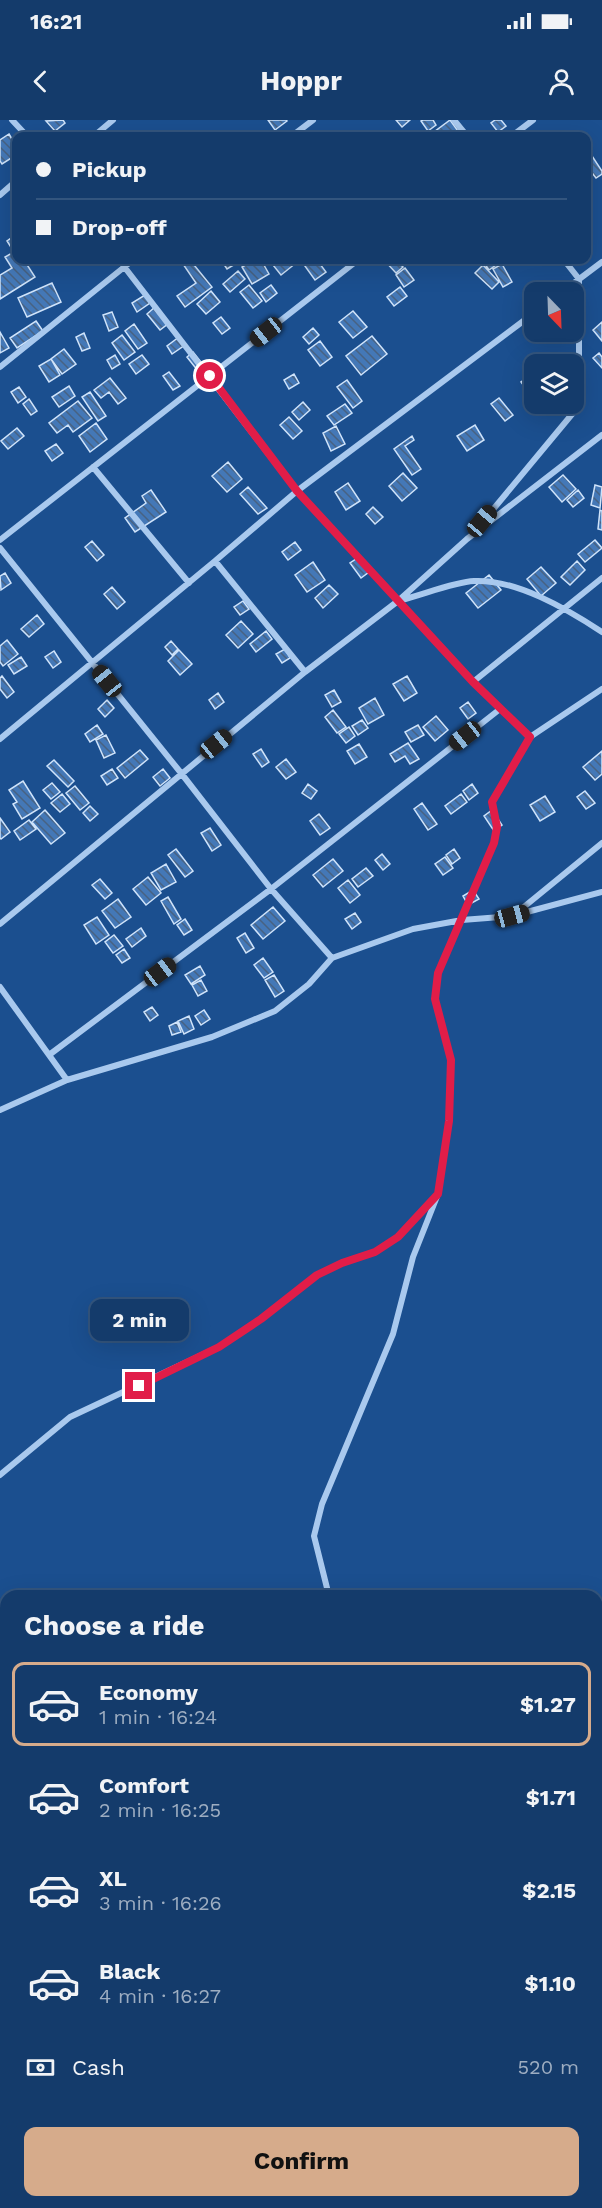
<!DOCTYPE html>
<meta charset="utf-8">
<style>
body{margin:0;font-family:"Work Sans",sans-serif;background:#214673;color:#f1f3f6;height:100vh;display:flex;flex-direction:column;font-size:22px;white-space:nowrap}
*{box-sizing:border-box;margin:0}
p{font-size:20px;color:#9dadc1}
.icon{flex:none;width:33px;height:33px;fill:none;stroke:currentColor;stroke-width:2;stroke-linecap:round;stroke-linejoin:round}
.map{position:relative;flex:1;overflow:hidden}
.sheet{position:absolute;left:0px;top:1470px;width:603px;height:618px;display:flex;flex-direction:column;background:#143b6b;border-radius:18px 18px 0 0;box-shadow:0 6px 24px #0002,0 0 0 2px #33557e}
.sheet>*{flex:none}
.banner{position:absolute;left:12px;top:12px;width:579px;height:132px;border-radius:12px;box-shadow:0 6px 24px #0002,0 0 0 2px #33557e;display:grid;align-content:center;height:132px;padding:0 24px;background:#143b6b}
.needle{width:39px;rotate:157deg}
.fabs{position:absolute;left:524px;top:162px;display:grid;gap:12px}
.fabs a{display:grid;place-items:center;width:60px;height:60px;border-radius:12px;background:#143b6b;box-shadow:0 6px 24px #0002,0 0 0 2px #33557e;font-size:30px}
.end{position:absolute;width:27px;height:27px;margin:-14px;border:8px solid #e11d48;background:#fff;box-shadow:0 0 0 3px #fff}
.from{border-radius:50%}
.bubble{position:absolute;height:42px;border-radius:12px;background:#143b6b;box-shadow:0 6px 24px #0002,0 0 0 2px #33557e;font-size:20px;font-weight:700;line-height:42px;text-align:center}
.car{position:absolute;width:18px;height:36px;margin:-18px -9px;border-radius:8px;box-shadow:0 0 4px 2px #0007;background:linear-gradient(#222 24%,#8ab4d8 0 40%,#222 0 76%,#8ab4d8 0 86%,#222 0)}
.banner b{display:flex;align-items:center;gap:21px;height:57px;font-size:22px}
.banner b+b{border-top:2px solid #33557e}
.banner i{width:15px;height:15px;background:#f1f3f6}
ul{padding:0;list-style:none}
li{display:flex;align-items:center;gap:18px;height:84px;margin:0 12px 9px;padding:0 12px;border:3px solid transparent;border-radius:12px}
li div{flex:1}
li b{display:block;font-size:22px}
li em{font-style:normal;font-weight:700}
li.active{border-color:#d6ab8b}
li>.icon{width:54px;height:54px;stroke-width:1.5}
h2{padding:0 24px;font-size:27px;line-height:72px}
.pay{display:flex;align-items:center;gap:15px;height:66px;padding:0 24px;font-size:22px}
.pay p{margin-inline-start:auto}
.button{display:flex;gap:12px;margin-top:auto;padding:12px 24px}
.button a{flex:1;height:69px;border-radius:12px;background:#d6ab8b;color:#111;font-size:24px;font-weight:700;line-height:69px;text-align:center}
.status{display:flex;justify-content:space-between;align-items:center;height:42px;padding:0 30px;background:#143b6b;direction:ltr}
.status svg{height:16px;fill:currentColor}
header{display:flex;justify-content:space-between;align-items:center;height:78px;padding:0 24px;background:#143b6b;font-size:27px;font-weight:700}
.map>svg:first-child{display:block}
.building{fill:url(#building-back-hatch);stroke:#cfe3fa;stroke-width:1.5}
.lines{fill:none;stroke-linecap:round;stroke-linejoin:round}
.minor{stroke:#a9c9ee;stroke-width:6}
.route{stroke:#e11d48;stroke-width:8}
</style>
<div class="status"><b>16:21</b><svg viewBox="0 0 49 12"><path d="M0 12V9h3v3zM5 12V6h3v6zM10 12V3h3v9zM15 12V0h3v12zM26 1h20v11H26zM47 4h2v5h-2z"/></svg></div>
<header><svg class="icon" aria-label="back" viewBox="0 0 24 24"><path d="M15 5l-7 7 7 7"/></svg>Hoppr<svg class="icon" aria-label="person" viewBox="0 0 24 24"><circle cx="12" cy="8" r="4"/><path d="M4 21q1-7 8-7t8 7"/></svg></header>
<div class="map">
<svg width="602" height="2088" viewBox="0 0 602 2088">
<defs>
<pattern id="building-back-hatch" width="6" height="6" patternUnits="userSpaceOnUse" patternTransform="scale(1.5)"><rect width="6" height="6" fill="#4478b7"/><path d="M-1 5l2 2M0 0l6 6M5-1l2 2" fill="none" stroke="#486282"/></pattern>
</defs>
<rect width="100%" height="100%" fill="#1b4f8f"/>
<path class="building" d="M63,0L65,3L55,11L46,1Z
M268,0H286L287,1L275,10Z
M396,0H410L402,7Z
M423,0H433L436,5L428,11L421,1Z
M450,0L458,11L450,16H437L434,12Z
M495,0H501L506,6L498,12L491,3Z
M9,14L16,26V35L2,44L0,41V20Z
M592,36L602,51V54L596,58L586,45V40Z
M11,118L16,127V140H24L35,157L0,179V155L12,148L5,137L14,132L7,121Z
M190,140L212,167L185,187L177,176L196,163L183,144Z
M221,140H235L237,143L227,149Z
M255,140H261L269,154L252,164L242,147Z
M269,140H293L296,143L281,155Z
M305,140H317L326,152L315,160L302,142Z
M384,140H396L403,147L396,153Z
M438,140H451L442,145Z
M482,140H493L496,145L489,150Z
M502,144L512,162L503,167L493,149Z
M483,145L499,162L492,169L475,153Z
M405,148L414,160L404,167L396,155Z
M238,151L245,159L230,172L223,164Z
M52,163L61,182L27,197L18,178Z
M249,165L262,181L253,188L240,172Z
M271,165L277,173L266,182L260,173Z
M400,167L407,176L394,186L387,177Z
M211,171L220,182L206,194L197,184Z
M145,175L150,183L137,192L132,183Z
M156,186L169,203L160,210L147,194Z
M353,191L367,207L353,218L339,202Z
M112,192L118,207L109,211L103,195Z
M221,197L230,208L222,214L213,203Z
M36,201L43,211L17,228L10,218Z
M602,202V221L593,210Z
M134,204L147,223L138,229L125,211Z
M313,208L319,215L309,224L303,217Z
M0,212L9,228L0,233Z
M84,213L90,228L82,231L76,217Z
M122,215L135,232L124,240L112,223Z
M372,216L387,234L361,255L346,236Z
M179,217L185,225L172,234L167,226Z
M320,221L332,237L320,246L308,230Z
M64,229L76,244L62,254L51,239Z
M193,232L204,246L198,251L187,237Z
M599,233L602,237V248L593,238Z
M115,235L120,244L112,249L107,240Z
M142,235L149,244L136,254L129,244Z
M51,239L60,255L49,262L39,246Z
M169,252L180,266L173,270L163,256Z
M534,253V280L521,262Z
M294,254L299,263L289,269L284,260Z
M110,258L126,278L118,284L109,272L101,278L94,270Z
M347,260L362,281L353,288L337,267Z
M69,266L75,276L59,287L52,277Z
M19,267L26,277L18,283L11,272Z
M90,272L106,296L98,301L82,277Z
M499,278L513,295L505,301L491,284Z
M29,279L37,291L31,295L23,284Z
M78,281L92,298L73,312L68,305L57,313L49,303Z
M303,282L310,290L299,300L292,292Z
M345,284L352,293L334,305L327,296Z
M289,297L302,311L293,319L280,305Z
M96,303L107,319L90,332L79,316Z
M475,305L484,320L467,331L457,316Z
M336,306L345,324L331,331L323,313Z
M17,308L24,316L8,329L1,321Z
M412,316L414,320L405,326L421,349L412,355L394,329Z
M56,324L63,333L52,341L45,331Z
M228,342L242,359L227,372L212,356Z
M403,353L417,368L402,381L389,366Z
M563,355L576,369L562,382L549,367Z
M348,363L360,381L346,390L335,372Z
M595,365L602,367L600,388L591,385Z
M248,367L267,388L258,394L240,374Z
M151,370L166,392L135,412L125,398L146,383L142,376Z
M578,370L584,378L573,387L567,380Z
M373,387L383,397L375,404L366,394Z
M600,390L602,391V410L598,409Z
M595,420L602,428L585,442L578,434Z
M92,421L104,435L97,441L85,427Z
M295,422L301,430L288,440L282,432Z
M359,437L369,452L361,458L350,443Z
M577,441L585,450L570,465L561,457Z
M313,442L325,460L307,472L295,455Z
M541,447L556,463L541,476L527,459Z
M5,453L11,463L1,470L0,456Z
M489,455L501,470L478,488L466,473Z
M329,465L338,474L323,488L315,478Z
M112,467L125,482L117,489L104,474Z
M243,481L249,489L240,495L234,487Z
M37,495L44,504L29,517L21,509Z
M241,501L253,514L238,528L226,515Z
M266,511L272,519L256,532L250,524Z
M7,520L18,534L3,546L0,542V526Z
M171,521L178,529L172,535L165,527Z
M285,529L290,538L282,543L276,534Z
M179,530L192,544L180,555L168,541Z
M54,531L61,542L53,548L45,537Z
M21,537L27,546L14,554L8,545Z
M2,556L14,572L7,578L0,569V558Z
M407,556L417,573L404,581L393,564Z
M334,570L341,582L332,587L325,575Z
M218,573L224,582L215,589L209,580Z
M375,578L384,595L368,604L359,588Z
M107,580L114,588L105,597L98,589Z
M468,582L476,593L468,599L460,588Z
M333,590L346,607L337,613L325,597Z
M436,596L448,610L435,621L423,607Z
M362,600L368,608L358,615L352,606Z
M97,605L103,614L90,622L85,614Z
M418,605L424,615L411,622L405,612Z
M349,607L355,616L346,623L339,614Z
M106,615L115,633L104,638L96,620Z
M408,623L419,639L410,644L405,636L395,642L390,634Z
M359,624L367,637L355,644L347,631Z
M261,629L269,642L262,647L253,634Z
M140,630L148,639L125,658L117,648Z
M602,631V654L595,660L583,647Z
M286,639L296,652L286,659L276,647Z
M54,640L74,661L68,667L47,646Z
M112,649L118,658L107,665L101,656Z
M163,649L170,658L160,666L153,657Z
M23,661L40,688L22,699L13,684L17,682L9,670Z
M52,663L60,672L51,679L43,670Z
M308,664L317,671L311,679L302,673Z
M472,664L478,673L469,680L463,671Z
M75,666L89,683L80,690L66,673Z
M585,671L595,683L586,689L577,677Z
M62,674L70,684L60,692L51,683Z
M461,674L467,682L451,694L445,686Z
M545,676L555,692L540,701L530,685Z
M422,683L437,704L428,710L414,689Z
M90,686L98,694L90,701L83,693Z
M45,690L65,713L51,724L32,702Z
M492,690L502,705L494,711L484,696Z
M319,694L330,708L320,715L310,701Z
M0,698L10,712L1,719L0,718Z
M29,700L36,709L20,720L14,711Z
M210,708L221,725L212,731L201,713Z
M176,729L193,751L185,757L168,735Z
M454,729L460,738L452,744L446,735Z
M382,734L390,744L383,750L375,740Z
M445,737L453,748L443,755L435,744Z
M333,739L343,751L323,767L313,755Z
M166,744L176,762L161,770L151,753Z
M366,748L373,756L358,767L352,759Z
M148,757L161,773L146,785L133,769Z
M100,759L112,773L105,779L92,765Z
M348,760L360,775L350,783L338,768Z
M473,770L479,779L468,785L463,776Z
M168,777L181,799L174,804L161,781Z
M118,779L131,797L115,808L102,791Z
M273,787L285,801L263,819L251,805Z
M355,793L361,802L352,809L345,799Z
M97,797L109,815L96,824L84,805Z
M185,799L192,810L184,815L177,805Z
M141,808L146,816L132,827L126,819Z
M245,813L254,828L246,833L237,818Z
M114,815L123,826L113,833L105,822Z
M124,829L130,838L122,843L116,835Z
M263,838L273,852L264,858L254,845Z
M200,846L205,855L191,864L185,855Z
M274,855L284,871L275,877L265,860Z
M201,860L207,871L198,876L192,865Z
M152,887L158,895L150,901L144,892Z
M204,890L210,899L201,905L195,896Z
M189,896L194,909L184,914L178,901Z
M177,902L181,912L172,915L169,906Z
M0,1513L4,1521L6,1520V1561L0,1564Z
M6,1626V1696L0,1681V1628Z
M6,1797V1845L0,1848V1799Z"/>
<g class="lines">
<path class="minor" d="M12,0L27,16
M454,0L467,16
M94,16L113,0
M292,16L313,0
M512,16L533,0
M0,75L16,61
M119,140L297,371L473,562L530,617
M562,172L602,142
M0,247L133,140
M93,347L189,463
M476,410L573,293L579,281V159L564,140
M0,420L358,140
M0,428L181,653L271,769L332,838
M215,441L305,552
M401,480C422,475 454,462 474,461C516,459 567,489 602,512
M473,562L602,458
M0,619L215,441L297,371L534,193
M514,795L602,723
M0,804L305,552L398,481L467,419L602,315
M0,867L67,960
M49,935L271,769L500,589
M0,990L67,960L212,917L275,891L309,864L332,838L413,809L462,800L512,796L602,772
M0,1355L70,1297L219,1227L261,1199L317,1155L342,1143L375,1132L398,1117L435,1077
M329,1476L314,1416L322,1384L393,1214L413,1137L438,1074L449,1001L451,940L435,879L438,853L494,723L497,707L492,682L530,617L602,569
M597,1747L602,1746
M0,1878L6,1877"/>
</g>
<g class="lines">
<path class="route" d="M139,1266L219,1227L261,1199L317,1155L342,1143L375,1132L398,1117L438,1074L449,1001L451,940L435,879L438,853L494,723L497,707L492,682L530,617L473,562L297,371L210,256"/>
</g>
</svg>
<div class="fabs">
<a><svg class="needle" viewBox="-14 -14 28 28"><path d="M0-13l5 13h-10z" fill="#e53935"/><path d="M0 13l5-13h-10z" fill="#9dadc1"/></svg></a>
<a><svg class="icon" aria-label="layers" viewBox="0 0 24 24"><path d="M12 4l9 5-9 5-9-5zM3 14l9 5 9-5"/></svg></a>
</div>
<i class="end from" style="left:210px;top:256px"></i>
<i class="end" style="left:139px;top:1266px"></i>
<div class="bubble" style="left:90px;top:1179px;width:99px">2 min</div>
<i class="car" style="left:266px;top:212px;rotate:232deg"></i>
<i class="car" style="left:482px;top:401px;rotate:40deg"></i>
<i class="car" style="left:107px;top:561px;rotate:321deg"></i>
<i class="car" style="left:465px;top:616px;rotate:232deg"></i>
<i class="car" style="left:216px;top:624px;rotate:51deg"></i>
<i class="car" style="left:512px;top:796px;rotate:75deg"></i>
<i class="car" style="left:160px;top:852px;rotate:53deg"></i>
<div class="banner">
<b><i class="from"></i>Pickup</b>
<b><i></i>Drop-off</b>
</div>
<section class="sheet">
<h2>Choose a ride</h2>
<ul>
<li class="active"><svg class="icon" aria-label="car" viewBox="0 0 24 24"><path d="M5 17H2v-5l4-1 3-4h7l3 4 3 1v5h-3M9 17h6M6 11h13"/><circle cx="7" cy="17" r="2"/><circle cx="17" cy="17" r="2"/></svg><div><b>Economy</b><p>1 min · 16:24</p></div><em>$1.27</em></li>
<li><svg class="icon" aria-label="car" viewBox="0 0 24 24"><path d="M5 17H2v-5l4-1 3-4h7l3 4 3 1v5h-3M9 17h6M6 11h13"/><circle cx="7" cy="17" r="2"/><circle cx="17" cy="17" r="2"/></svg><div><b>Comfort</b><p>2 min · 16:25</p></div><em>$1.71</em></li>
<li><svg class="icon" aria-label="car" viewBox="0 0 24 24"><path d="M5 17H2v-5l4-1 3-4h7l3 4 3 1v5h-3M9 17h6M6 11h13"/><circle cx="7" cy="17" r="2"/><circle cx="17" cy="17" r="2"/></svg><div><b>XL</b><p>3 min · 16:26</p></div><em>$2.15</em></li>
<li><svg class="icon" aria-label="car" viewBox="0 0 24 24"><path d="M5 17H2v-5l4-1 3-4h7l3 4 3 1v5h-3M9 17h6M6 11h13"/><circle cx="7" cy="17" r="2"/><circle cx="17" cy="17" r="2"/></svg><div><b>Black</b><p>4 min · 16:27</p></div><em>$1.10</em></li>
</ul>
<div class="pay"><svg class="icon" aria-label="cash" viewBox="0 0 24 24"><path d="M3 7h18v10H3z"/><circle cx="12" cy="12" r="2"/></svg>Cash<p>520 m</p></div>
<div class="button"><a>Confirm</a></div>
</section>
</div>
